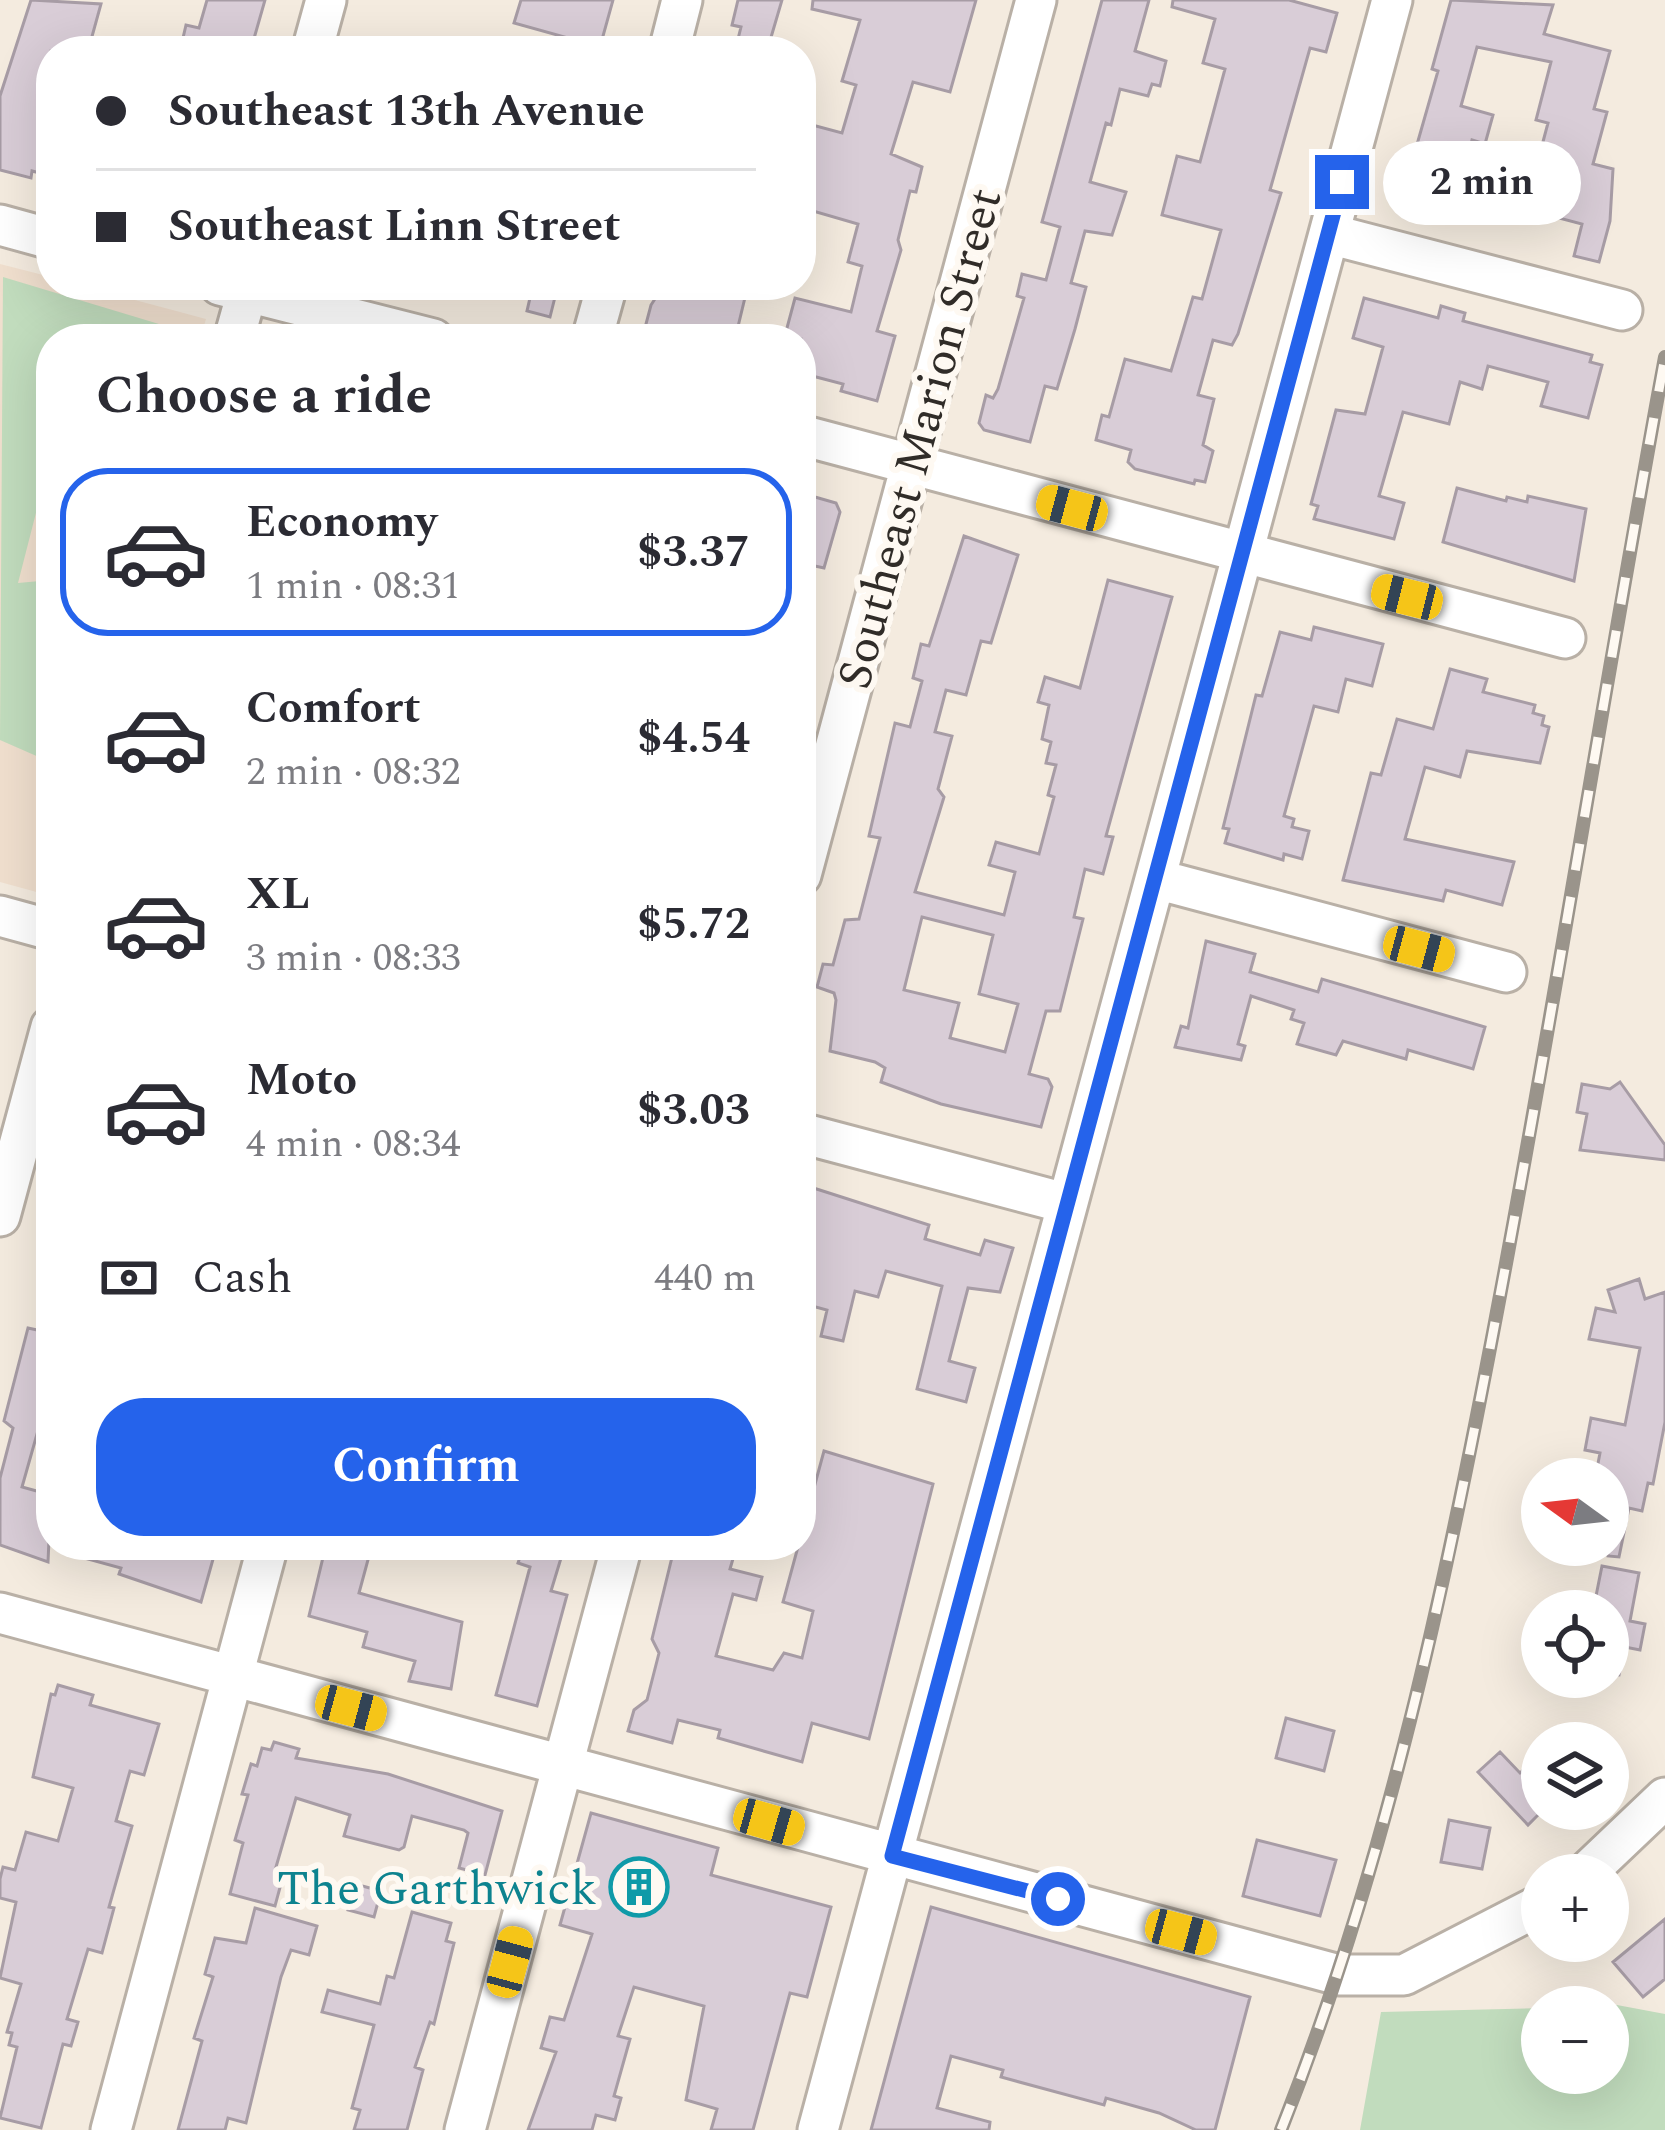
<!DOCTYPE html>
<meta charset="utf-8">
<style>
body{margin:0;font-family:Spectral,serif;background:#f7f7f7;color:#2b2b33;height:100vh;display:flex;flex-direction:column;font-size:45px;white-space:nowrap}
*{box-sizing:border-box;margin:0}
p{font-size:39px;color:#7c7c81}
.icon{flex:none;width:66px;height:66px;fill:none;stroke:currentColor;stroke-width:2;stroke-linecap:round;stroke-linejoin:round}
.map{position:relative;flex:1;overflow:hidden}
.side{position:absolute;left:36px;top:324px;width:780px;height:1236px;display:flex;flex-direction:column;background:#fff;border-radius:48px;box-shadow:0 12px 48px #0002}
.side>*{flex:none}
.guide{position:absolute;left:36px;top:36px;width:780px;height:264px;border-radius:48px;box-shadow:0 12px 48px #0002;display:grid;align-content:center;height:264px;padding:0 60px;background:#fff}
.needle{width:78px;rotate:285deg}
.buttons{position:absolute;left:1521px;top:1458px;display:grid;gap:24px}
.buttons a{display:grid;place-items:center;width:108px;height:108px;border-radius:50%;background:#fff;box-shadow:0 12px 48px #0002;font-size:60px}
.end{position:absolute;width:54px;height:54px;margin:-27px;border:15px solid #2563eb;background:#fff;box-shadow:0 0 0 6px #fff}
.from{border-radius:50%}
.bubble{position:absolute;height:84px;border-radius:42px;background:#fff;box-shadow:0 12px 48px #0002;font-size:39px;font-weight:700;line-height:84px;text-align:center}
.car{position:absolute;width:36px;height:72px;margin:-36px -18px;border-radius:15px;box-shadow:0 0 9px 3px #0007;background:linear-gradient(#f5c518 24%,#345 0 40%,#f5c518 0 76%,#345 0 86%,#f5c518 0)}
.guide b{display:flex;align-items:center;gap:42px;height:114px;font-size:45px}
.guide b+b{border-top:3px solid #e1e1e2}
.guide i{width:30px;height:30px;background:#2b2b33}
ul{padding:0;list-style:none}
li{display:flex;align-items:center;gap:36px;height:168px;margin:0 24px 18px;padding:0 36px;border:6px solid transparent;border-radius:48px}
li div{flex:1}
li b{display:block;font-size:45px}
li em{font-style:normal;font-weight:700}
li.on{border-color:#2563eb}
li>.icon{width:108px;height:108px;stroke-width:1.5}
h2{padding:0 60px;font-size:54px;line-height:144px}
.pay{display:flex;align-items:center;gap:30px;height:132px;padding:0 60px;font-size:45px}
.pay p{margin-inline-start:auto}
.primary-button{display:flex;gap:24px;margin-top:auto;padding:24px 60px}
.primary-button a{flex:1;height:138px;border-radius:48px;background:#2563eb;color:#fff;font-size:48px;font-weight:700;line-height:138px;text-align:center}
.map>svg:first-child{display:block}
.education{fill:#f0dfce}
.green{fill:#c1dcbd}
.building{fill:#d9cdd7;stroke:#a79ca5;stroke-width:3;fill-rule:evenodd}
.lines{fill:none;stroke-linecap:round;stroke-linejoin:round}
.minor-casing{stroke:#b9b0a6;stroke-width:45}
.minor{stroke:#fff;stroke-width:39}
.rail-casing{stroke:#9a948b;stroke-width:14}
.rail{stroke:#fef9f2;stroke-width:9;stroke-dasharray:27;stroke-linecap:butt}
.route{stroke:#2563eb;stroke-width:15}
.labels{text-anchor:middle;stroke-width:12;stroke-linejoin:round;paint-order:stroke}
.street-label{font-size:48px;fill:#302c28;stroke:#fef9f2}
.culture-label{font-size:48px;fill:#0d838f;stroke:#fef9f2;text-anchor:end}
</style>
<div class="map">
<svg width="1665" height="2130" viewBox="0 0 1665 2130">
<rect width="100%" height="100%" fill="#f4ebdf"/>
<path class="education" d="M0,264L51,277V285H79L206,319L200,339H51V896L0,882Z"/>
<path class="green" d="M3,277L159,324L168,339H51V515L38,505L18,583L51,580V754L41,758L0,740Z
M1617,2005L1665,2014V2130H1360L1381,2012L1542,2008V2073H1608V2007H1564Z"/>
<path class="building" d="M31,0L101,4L88,51H51V176L32,171L31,178L0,170V96Z
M207,0H265L253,42L256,51H180L186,25L199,28Z
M521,0H613L600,47L514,23Z
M738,0H782L767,51H735L741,27L732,25Z
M813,0H976L950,92L913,82L891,154L922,167L916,192L910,191L898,240L901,250L877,331L895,336L877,401L841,391L843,384L801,373V339H784L795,298L851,312L862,266L848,262L858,224L806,209L812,184L801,183V122L842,133L856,85L842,81L860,20L812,9Z
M1102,0H1149L1135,51L1166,61L1160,86L1152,84L1148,96L1120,89L1111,125L1106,123L1090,182L1126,192L1112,235L1085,231L1071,283L1086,287L1075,329L1057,389L1045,386L1030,442L984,430L979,423L986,395L993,398L998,389L1024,298L1017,296L1022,274L1046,280L1060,227L1042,222Z
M1173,0H1289L1337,13L1326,52L1310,48L1270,190L1281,193L1238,334L1232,345L1213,340L1198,395L1214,399L1203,445L1213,451L1205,482L1195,480L1194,484L1135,469L1128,462L1131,450L1096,440L1102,415L1109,417L1125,359L1171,371L1193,297L1202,299L1221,230L1162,215L1177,156L1200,162L1225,69L1203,63L1215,19L1172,7Z
M1451,0L1553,5L1544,34L1610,51L1594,109L1607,112L1593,164L1613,169L1610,221L1599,262L1574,256L1582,224L1525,209L1548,123L1536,120L1551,62L1477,47L1461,106L1493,115L1485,144L1472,140L1452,218L1400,204L1438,71L1432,69Z
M533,285H558L550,317L527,311Z
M664,285H748L735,339H642L651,305Z
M1364,298L1438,318L1441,306L1465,313L1463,321L1592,355L1590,362L1602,365L1588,418L1541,406L1548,382L1488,366L1482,389L1460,382L1449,424L1403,412L1379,496L1404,503L1394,539L1314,519L1318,506L1311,504L1336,410L1365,414L1383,347L1353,338Z
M1457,488L1506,501L1507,497L1527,502L1528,496L1586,509L1574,581L1443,542Z
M808,495L836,503L840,512L824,568L801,563V503L806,504Z
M964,536L1018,555L991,643L981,641L966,695L946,690L935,732L952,736L938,789L944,797L915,892L1004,915L1015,872L989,865L996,842L1039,854L1054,797L1048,795L1056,765L1046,763L1051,742L1042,739L1049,705L1038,702L1045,677L1080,688L1108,580L1172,597L1106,836L1113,837L1103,874L1085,869L1074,917L1083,919L1060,1011H1046L1029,1074L1048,1079L1052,1087L1041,1127L941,1104L881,1082L885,1068L875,1062L830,1051L836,1000L834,993L817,987L823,964L833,965L845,920L859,919L880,838L869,836L895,723L910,727L922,681L913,678L921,644L929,646ZM922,917L993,935L979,994L1018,1004L1005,1052L950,1038L959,1003L904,990Z
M1314,627L1383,644L1372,686L1346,679L1338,712L1314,706L1284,816L1294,819L1292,827L1309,831L1302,859L1284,854L1283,860L1225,843L1229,829L1223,828L1256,695L1262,696L1280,632L1311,640Z
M1450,669L1487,679L1483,692L1535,705L1533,713L1544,716L1542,725L1549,727L1540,763L1467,751L1460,777L1425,767L1405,839L1514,862L1502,905L1446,890L1443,901L1343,880L1371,773L1381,775L1397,719L1433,729Z
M1206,941L1255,954L1250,972L1318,992L1322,979L1485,1027L1473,1069L1408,1050L1406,1059L1343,1041L1336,1055L1297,1044L1304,1023L1291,1019L1294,1010L1251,996L1238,1044L1245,1046L1241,1060L1175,1047L1181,1026L1188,1028Z
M1620,1082L1665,1145V1160L1580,1150L1587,1114L1577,1112L1582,1084L1610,1089Z
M801,1184L929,1225L925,1239L980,1255L985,1240L1013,1248L1000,1292L968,1288L949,1361L975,1368L966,1402L917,1389L942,1286L886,1271L878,1297L855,1291L843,1341L821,1336L827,1310L801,1303Z
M1639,1279L1645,1299L1665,1292V1422L1653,1484L1648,1483L1642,1511L1629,1508L1619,1557L1608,1556V1479H1595L1600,1453L1585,1450L1591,1418L1625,1425L1640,1348L1589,1339L1596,1308L1615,1312L1608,1290Z
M28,1328L51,1333V1437L37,1434L22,1487L51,1495L48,1562L0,1545V1478L13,1428L4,1421Z
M824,1451L933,1484L869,1739L812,1723L802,1762L718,1738L720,1730L678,1720L672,1743L628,1731L634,1710L647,1700L659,1653L652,1639L675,1545H737L730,1569L762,1577L756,1600L733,1594L716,1656L773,1670L784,1653L802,1658L813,1611L783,1602Z
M63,1545H217L201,1602L119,1574L121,1568L62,1552Z
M326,1545H372L359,1593L462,1622L451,1689L409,1681L415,1661L363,1647L367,1632L309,1616Z
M524,1545H565L551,1591L567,1595L537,1706L496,1695L530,1567L518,1563Z
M1602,1566L1639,1573L1630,1621L1645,1624L1640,1650L1625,1647L1619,1675L1608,1674V1611H1593Z
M58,1685L93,1695L90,1705L159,1724L144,1775L130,1771L116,1821L132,1826L109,1907L114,1908L102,1953L88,1949L67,2019L78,2022L71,2046L63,2044L41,2128L0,2118L17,2047L9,2045L12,2033L7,2032L21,1984L0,1978L16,1902L0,1898V1879L3,1867L15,1870L26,1832L58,1841L73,1788L33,1777L51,1694L55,1695Z
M1286,1718L1334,1731L1324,1771L1276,1758Z
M274,1742L299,1749L296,1758L388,1774L502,1811L485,1875L459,1868L468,1833L464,1830L412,1816L404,1847L399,1850L344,1836L350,1815L296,1798L276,1867L285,1869L275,1906L230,1894L243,1843L235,1840L248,1795L242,1794L251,1764L257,1766L262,1748L271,1750Z
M1500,1752L1520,1773L1542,1752V1811L1528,1825L1478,1772Z
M591,1813L718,1848L711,1875L831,1907L807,1997L790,1993L753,2130H711L717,2109L686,2100L704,2006L634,1987L618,2036L630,2039L614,2096L621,2098L615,2120L596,2115L592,2130H528L556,2052L541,2048L550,2017L564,2020L592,1934L560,1925Z
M1449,1820L1490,1828L1482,1869L1441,1862Z
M1257,1840L1336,1860L1320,1916L1243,1896Z
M355,1884L381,1891L374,1917L348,1910Z
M931,1907L1250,1997L1215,2130H1196L1159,2113L1106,2098L1104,2105L1001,2077L1003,2070L951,2056L937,2108L990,2122L989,2130H871Z
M255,1908L317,1926L309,1955L291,1950L281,1977L246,2123L228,2118L225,2130H178L202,2041L194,2038L213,1977L205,1974L215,1938L246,1943Z
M412,1912L451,1923L446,1941L454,1943L434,2024L430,2022L415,2067L423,2070L407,2130H354L360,2110L352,2108L374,2025L322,2012L328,1990L380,2004L387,1976L394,1978Z
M1665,1919V1979L1643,1997L1613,1962Z"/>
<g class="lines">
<defs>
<path id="minor" d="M312,51L326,0
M669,51L682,0
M0,225L51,239
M1329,234L1622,310
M220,285L433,339
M234,339L249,285
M592,339L607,285
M801,435L1565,638
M801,875L1036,0
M1156,879L1506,972
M0,916L51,930
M801,1133L1065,1203
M0,1216L51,1027
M0,1613L1339,1975H1404L1542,1904
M1584,1875L1665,1798
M111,2130L268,1545
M465,2130L622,1545
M818,2130L1392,0"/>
</defs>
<use href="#minor" class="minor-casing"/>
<use href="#minor" class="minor"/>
<defs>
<path id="rail" d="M1281,2130C1387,1862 1446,1584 1499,1301C1558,987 1607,671 1665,357"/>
</defs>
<use href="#rail" class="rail-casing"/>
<use href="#rail" class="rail"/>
</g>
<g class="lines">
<path class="route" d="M1058,1899L892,1856L1342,182"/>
</g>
<defs>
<symbol id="building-ring" viewBox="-11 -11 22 22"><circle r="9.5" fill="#fef9f2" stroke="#0f9aa8" stroke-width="1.5"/><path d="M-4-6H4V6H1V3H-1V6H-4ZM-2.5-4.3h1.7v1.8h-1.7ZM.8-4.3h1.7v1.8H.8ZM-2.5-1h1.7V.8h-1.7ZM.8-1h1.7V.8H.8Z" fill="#0f9aa8"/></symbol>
</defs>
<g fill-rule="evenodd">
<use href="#building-ring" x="606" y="1854" width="66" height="66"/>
</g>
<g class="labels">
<g class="street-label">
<text transform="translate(918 438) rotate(-75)" y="17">Southeast Marion Street</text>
</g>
<g class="culture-label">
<text x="597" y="1904">The Garthwick</text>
</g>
</g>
</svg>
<div class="buttons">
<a><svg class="needle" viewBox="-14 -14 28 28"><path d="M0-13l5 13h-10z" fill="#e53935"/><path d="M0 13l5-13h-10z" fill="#7c7c81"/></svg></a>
<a><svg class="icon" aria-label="locate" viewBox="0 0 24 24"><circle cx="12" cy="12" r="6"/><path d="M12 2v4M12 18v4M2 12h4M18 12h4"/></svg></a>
<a><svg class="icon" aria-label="layers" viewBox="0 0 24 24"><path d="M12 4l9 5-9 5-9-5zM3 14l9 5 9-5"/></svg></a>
<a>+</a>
<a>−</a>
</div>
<i class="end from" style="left:1058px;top:1899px"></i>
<i class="end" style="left:1342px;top:182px"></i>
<div class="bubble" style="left:1383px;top:141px;width:198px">2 min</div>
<i class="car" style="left:1072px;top:508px;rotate:285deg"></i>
<i class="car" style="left:1407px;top:597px;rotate:284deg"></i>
<i class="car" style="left:1419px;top:949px;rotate:105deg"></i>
<i class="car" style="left:351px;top:1708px;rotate:105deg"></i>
<i class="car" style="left:769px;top:1822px;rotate:106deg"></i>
<i class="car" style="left:1181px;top:1932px;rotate:105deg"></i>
<i class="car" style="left:510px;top:1962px;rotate:15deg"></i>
<div class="guide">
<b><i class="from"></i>Southeast 13th Avenue</b>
<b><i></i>Southeast Linn Street</b>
</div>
<section class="side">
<h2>Choose a ride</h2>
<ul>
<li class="on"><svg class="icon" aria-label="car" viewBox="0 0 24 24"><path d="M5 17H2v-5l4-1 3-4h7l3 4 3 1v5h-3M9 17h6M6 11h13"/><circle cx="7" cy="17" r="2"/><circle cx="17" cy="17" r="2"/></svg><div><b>Economy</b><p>1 min · 08:31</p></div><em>$3.37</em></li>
<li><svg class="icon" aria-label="car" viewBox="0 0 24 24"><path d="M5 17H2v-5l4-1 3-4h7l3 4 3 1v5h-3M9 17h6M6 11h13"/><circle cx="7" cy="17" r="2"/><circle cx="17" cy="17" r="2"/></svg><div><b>Comfort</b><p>2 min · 08:32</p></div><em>$4.54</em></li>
<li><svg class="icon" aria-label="car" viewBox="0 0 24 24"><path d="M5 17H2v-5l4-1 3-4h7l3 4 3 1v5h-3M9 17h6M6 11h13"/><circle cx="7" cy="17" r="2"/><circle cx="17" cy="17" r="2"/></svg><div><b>XL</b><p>3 min · 08:33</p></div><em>$5.72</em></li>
<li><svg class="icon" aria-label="car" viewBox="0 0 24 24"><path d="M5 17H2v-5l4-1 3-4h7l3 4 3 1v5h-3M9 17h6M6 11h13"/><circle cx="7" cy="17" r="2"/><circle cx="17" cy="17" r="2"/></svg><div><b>Moto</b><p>4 min · 08:34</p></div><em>$3.03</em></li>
</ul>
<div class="pay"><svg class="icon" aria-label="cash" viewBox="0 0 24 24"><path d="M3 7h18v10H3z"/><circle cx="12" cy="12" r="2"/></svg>Cash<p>440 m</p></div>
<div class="primary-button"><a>Confirm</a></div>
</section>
</div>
